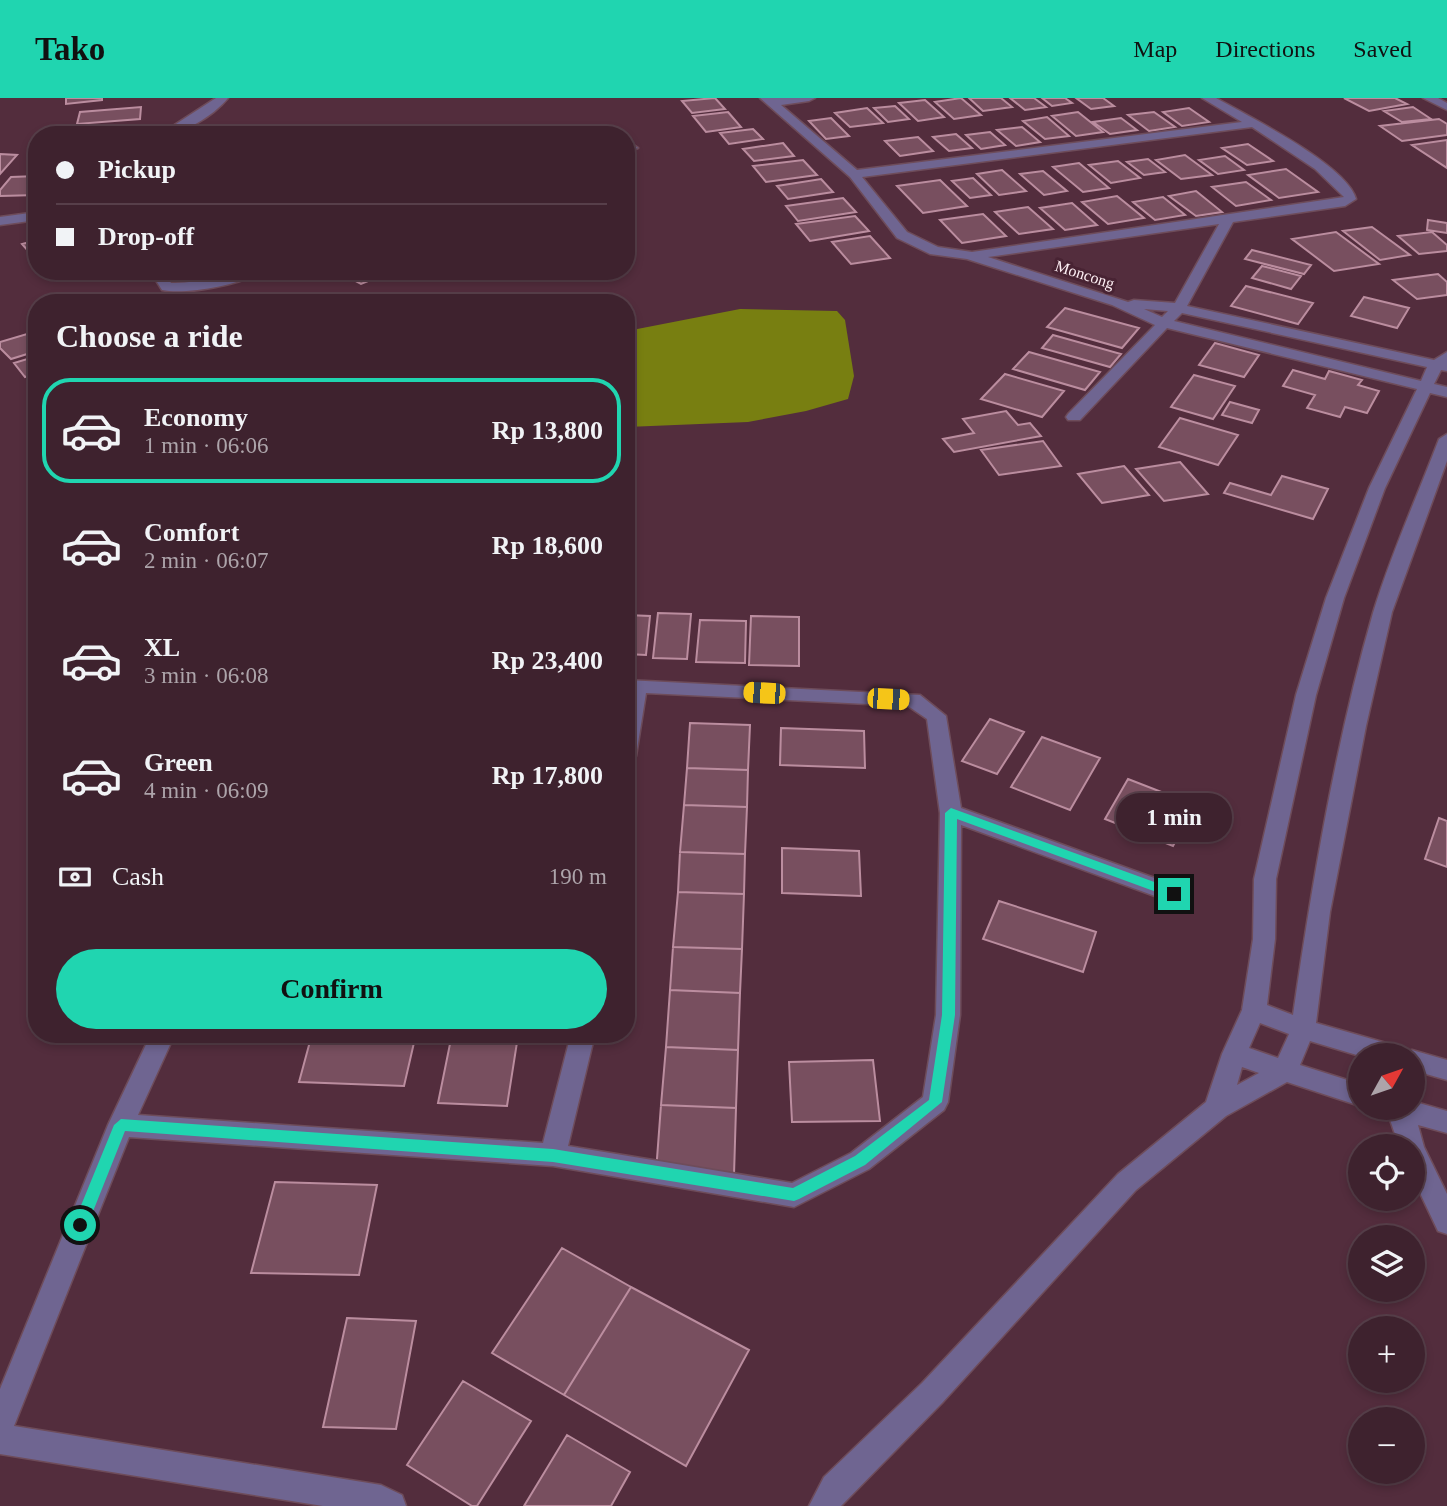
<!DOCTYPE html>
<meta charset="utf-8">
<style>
body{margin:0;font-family:Georgia,serif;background:#452a36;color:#f1f3f6;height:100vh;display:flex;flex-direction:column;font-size:26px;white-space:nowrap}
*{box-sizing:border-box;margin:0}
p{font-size:23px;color:#ada4aa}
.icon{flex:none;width:38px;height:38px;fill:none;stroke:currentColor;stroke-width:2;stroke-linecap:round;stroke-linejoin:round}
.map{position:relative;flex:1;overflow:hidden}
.drawer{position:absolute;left:28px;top:196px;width:607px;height:749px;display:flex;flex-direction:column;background:#3e222e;border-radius:28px;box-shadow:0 4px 10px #0003,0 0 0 2px #573f4a}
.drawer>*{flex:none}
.top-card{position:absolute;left:28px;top:28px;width:607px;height:154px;border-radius:28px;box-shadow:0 4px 10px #0003,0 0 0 2px #573f4a;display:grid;align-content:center;height:154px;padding:0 28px;background:#3e222e}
.needle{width:46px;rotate:50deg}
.controls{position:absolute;left:1348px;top:945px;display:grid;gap:14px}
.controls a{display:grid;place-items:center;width:77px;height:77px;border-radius:50%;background:#3e222e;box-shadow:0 4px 10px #0003,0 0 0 2px #573f4a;font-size:35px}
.end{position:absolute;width:32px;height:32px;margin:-16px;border:9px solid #20d5b0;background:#111;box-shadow:0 0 0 4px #111}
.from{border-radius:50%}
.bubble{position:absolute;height:49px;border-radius:24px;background:#3e222e;box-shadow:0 4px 10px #0003,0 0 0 2px #573f4a;font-size:23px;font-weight:800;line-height:49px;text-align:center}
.car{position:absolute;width:21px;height:42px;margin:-21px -10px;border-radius:9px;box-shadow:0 0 5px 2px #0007;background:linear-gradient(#f5c518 24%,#345 0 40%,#f5c518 0 76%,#345 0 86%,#f5c518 0)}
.top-card b{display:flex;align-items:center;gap:24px;height:66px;font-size:26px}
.top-card b+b{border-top:2px solid #573f4a}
.top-card i{width:18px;height:18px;background:#f1f3f6}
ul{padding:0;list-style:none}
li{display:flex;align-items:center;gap:21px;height:105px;margin:0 14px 10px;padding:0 14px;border:4px solid transparent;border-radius:28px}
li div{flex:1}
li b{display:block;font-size:26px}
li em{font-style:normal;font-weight:800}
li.current{border-color:#20d5b0}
li>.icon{width:63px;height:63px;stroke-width:1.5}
h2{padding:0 28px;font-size:32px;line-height:84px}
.pay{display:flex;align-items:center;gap:18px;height:77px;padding:0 28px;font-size:26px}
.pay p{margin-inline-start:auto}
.button{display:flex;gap:14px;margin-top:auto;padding:14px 28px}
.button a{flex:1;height:80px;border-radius:42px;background:#20d5b0;color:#111;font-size:28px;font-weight:800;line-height:80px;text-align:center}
header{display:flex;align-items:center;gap:42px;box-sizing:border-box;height:98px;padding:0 35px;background:#20d5b0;color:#111}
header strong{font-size:33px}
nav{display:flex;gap:38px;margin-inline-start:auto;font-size:24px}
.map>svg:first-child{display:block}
.water{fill:#787f11}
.building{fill:#784f5f;stroke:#bb8d9f;stroke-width:2}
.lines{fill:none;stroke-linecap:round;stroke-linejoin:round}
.minor-casing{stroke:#6e4c5a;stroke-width:3}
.minor{fill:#6f6591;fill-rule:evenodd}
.route{fill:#20d5b0}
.labels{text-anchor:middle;stroke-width:6;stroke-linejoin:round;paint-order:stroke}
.far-street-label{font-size:16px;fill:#fdeef3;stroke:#482333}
</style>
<header>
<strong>Tako</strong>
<nav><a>Map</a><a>Directions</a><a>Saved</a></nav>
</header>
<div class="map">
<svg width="1447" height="1408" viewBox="0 0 1447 1408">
<rect width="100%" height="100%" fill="#532d3d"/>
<path class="water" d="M740,211L837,213L845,222L854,278L848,301L806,313L748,324L627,329V233Z"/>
<path class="building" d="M66,0H102V2L66,6Z
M715,0L725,11L692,15L682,3Z
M961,0L981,17L954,21L935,4Z
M969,0H1001L1012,9L983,13Z
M1010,0H1034L1046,9L1025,12Z
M1042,0H1065L1072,5L1052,8Z
M1076,0H1103L1114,8L1091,11Z
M1344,0H1395L1407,6L1369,13Z
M925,2L944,19L918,23L899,5Z
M895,8L909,21L888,24L874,10Z
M141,9L140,21L77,26L80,14Z
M1413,9L1431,21L1402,24L1384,13Z
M867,10L883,25L850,29L835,15Z
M1189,10L1209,24L1182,28L1163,14Z
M728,14L741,29L706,34L693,18Z
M1078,14L1103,34L1076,38L1052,18Z
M1154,14L1175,29L1149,33L1128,17Z
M1047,19L1069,38L1045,41L1023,23Z
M831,20L849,38L826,41L809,23Z
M1121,20L1137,32L1110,36L1093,24Z
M1439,21L1447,26V37L1402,43L1380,28Z
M1022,29L1040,44L1016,48L997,32Z
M753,31L763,41L729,46L720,35Z
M990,34L1005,47L981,51L966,37Z
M956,36L972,50L949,53L933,39Z
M918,39L933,53L900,58L885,43Z
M1447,42V70L1412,47Z
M783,45L794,58L754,63L743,51Z
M1248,46L1273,63L1247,67L1222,50Z
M0,56L17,57L0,76Z
M1185,57L1212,77L1181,81L1156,62Z
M1225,58L1244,72L1218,76L1199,62Z
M1148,61L1165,74L1144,77L1127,64Z
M803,62L817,77L766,84L753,68Z
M1118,63L1140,80L1111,85L1089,67Z
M1079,65L1109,90L1083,94L1053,69Z
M1286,71L1318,94L1279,100L1248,77Z
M1002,72L1026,93L999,97L977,76Z
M1043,73L1067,93L1044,97L1020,76Z
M37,78V97L0,98V92L11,79Z
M973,80L991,97L970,100L952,83Z
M821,81L833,94L788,101L777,88Z
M940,82L967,108L923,115L897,88Z
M1246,84L1271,102L1236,108L1212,89Z
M1196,93L1222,114L1196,118L1169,98Z
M1117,98L1144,120L1108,126L1082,104Z
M1163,99L1185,117L1155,122L1133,104Z
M843,100L856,114L798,123L786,108Z
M1072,105L1097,127L1065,132L1040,110Z
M1028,109L1053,131L1019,136L995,114Z
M983,116L1006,138L962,145L940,122Z
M855,118L869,133L810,143L796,126Z
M1428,122L1447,125V135L1427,132Z
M1372,129L1410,157L1380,162L1343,133Z
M1336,134L1379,166L1334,173L1292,141Z
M1432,134L1447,147V153L1419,156L1398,138Z
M870,138L890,160L851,166L832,144Z
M37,142V163L22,146Z
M1252,152L1311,167L1304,176L1245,161Z
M1262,168L1301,178L1291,191L1252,180Z
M337,173H390L391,174L361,186Z
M1438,176L1447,184V197L1417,201L1393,182Z
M1246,188L1313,205L1298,226L1231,208Z
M208,195L205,205H166L168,196Z
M1364,199L1409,210L1397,230L1351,218Z
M1065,210L1139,230L1122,250L1047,229Z
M37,233V253L11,261L0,250V244Z
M1053,237L1121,256L1110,269L1042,250Z
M1215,245L1259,257L1244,279L1199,267Z
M1029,254L1100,274L1085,292L1013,271Z
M37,258V275L25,279L14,265Z
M1293,272L1325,281L1329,273L1362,282L1358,287L1379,293L1367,315L1345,309L1340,319L1307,310L1315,297L1283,288Z
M1005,276L1064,293L1042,319L981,301Z
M1194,277L1235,288L1213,321L1171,309Z
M1230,304L1259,312L1252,325L1222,317Z
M1006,313L1018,327L1030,325L1041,338L954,354L943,341L974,335L963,321Z
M1180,320L1238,337L1218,367L1159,349Z
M1043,343L1061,368L999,377L981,352Z
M1180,364L1208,396L1164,403L1136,371Z
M1124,368L1149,397L1102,405L1078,376Z
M1282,378L1328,391L1313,421L1224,395L1230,385L1271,397Z
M658,515L691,516L687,561L653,560Z
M626,517L650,518L646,557L626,556Z
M751,518L799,519V568L749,567Z
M700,522L746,523L745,565L696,564Z
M990,621L1024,634L997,676L962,663Z
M690,625L750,627L748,672L687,670Z
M781,630L864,633L865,670L780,667Z
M1042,639L1100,660L1070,712L1011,689Z
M687,670L748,672L747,709L684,707Z
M1128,681L1195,707L1173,748L1105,721Z
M684,707L747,709L745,756L680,754Z
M1439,720L1447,723V769L1425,761Z
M782,750L859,753L861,798L782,795Z
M680,754L745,756L744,796L678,794Z
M678,794L744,796L742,851L673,849Z
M999,803L1096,834L1083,874L983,841Z
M673,849L742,851L740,895L670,892Z
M670,892L740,895L738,952L666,949Z
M312,936H416L404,988L299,984Z
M452,936L518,938L507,1008L438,1005Z
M666,949L738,952L736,1010L661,1007Z
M873,962L880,1023L792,1024L789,964Z
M661,1007L736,1010L734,1077L656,1074Z
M275,1084L377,1087L359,1177L251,1175Z
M562,1150L631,1189L564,1297L492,1255Z
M631,1189L749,1252L686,1368L564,1297Z
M347,1220L416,1223L396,1331L323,1329Z
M463,1283L531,1323L477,1408H472L407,1367Z
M567,1337L630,1374L611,1408H524Z"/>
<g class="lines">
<defs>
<path id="minor" d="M216,0H228C213,18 183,37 159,37Z
M760,0H815L809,3L781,7L857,72L1242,24L1202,0H1216C1248,18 1347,67 1356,101L1345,108L1233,124L1187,208L1434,262L1447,254V273L1441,272L1434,286L1447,289V299L1430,295L1385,390L1344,500L1316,597L1276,781L1275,841L1267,907L1293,917C1312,785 1336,643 1373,515C1391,456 1417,399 1439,341L1447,336V363L1392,514L1366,628L1330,814L1316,925L1393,947L1402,950L1404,954L1412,952L1447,962V982L1412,972V957L1360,958L1310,943L1300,967L1360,986V1008L1287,984L1226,1018L1136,1092L942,1305L841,1408H809L824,1379L922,1285L1118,1076L1206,1004L1222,956L1242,912L1253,841L1254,781L1296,597L1326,500L1369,390L1417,291L1167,230L1080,322H1068L1066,319L1068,316L1155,227L1112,207L967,161L930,156L897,140L850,79ZM1252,29L1315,71L1344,99L972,154L938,149L907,134L862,79ZM1219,126L1175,205L1134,202L1128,204L988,159ZM1144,211L1168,213L1162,219ZM1182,215L1427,269L1421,283L1174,223ZM1260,925L1289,936L1278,960L1249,950ZM1242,969L1259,975L1237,987Z
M1423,0H1438L1447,5V12Z
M626,47L632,46L638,50L626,54Z
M37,114V122L0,127V119Z
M150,173H164L171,185C202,186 230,173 261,173C243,187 185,197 162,192Z
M626,582L920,597L946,618L961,710L1182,790L1185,796L1182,802L1174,805L961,727L960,917L948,1004L944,1012L869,1071L794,1109L553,1068L129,1039L14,1328L381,1387L402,1397L406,1408H323L0,1356V1291L108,1027L151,936H175L138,1017L543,1045L571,936H595L568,1048L792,1085L851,1055L923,999L936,917L940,715L927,621L908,608L646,595L636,658L633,663L626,665Z
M1412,1003L1447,1013V1035L1418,1027L1424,1049L1447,1096V1136L1438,1133L1412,1078V1048H1399L1386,1010H1412Z"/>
</defs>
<use href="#minor" class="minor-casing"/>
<use href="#minor" class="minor"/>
</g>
<path class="route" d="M951,710L1179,793L1180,796L1174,801L1170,799L957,721L955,917L942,1004L865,1067L799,1101L794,1103L553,1064L125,1033L86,1131H75L73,1127L114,1027L121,1021L553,1051L793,1090L855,1058L929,1002L942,917L945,715Z"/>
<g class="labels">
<g class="far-street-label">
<text transform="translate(1085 176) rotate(18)" y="6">Moncong</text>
</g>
</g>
</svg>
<div class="controls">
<a><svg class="needle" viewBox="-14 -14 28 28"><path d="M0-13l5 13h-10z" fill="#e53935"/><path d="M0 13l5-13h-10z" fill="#ada4aa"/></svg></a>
<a><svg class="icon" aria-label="locate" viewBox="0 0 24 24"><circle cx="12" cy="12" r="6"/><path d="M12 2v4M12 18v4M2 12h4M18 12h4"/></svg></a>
<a><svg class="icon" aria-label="layers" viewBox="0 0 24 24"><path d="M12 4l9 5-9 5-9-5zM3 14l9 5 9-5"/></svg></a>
<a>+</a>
<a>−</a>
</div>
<i class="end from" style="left:80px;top:1127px"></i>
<i class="end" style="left:1174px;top:796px"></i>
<div class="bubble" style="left:1116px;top:695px;width:116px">1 min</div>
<i class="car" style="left:764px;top:595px;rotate:273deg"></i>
<i class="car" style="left:888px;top:601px;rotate:93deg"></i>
<div class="top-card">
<b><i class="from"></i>Pickup</b>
<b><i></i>Drop-off</b>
</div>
<section class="drawer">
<h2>Choose a ride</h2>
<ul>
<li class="current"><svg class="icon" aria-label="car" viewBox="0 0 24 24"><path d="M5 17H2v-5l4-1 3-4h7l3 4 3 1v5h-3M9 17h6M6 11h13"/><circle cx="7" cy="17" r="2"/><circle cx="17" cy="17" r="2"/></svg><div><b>Economy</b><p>1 min · 06:06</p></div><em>Rp 13,800</em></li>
<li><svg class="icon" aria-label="car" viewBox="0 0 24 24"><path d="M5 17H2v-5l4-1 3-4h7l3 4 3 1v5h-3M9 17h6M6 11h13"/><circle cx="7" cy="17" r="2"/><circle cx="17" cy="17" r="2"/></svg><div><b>Comfort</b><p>2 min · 06:07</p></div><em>Rp 18,600</em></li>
<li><svg class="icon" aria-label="car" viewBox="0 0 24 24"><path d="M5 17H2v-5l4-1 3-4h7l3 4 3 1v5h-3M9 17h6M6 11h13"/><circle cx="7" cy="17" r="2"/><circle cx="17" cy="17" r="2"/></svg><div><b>XL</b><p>3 min · 06:08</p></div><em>Rp 23,400</em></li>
<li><svg class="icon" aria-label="car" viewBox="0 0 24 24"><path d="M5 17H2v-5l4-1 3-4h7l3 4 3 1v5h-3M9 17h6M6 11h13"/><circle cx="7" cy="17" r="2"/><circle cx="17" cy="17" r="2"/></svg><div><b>Green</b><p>4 min · 06:09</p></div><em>Rp 17,800</em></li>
</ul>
<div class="pay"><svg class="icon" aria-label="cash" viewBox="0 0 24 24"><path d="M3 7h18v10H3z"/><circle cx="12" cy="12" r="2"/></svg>Cash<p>190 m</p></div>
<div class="button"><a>Confirm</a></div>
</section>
</div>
